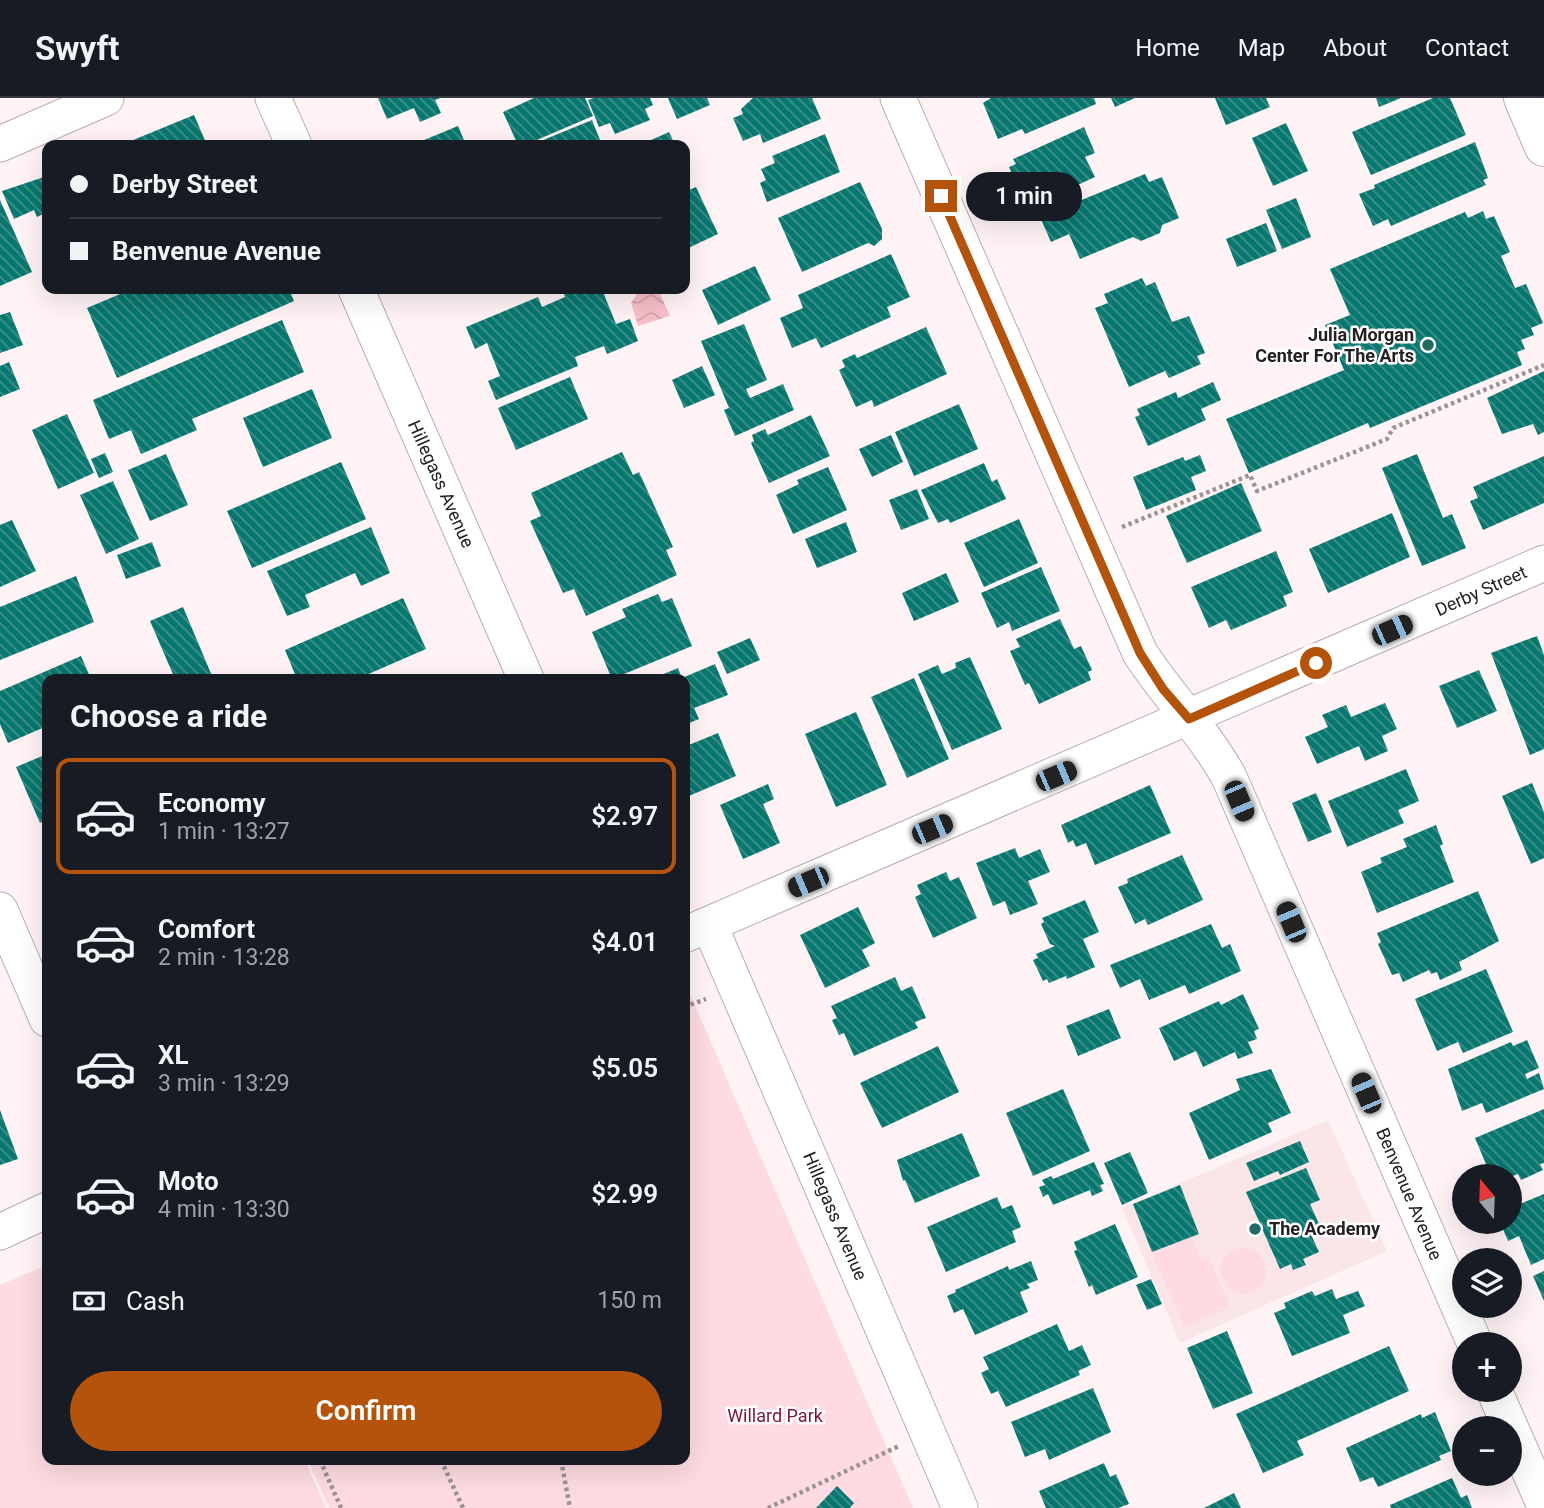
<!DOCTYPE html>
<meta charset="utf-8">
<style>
body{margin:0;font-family:Roboto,sans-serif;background:#242831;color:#f1f3f6;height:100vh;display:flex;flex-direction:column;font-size:26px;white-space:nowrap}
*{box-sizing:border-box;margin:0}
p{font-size:23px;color:#9ea1a6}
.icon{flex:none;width:38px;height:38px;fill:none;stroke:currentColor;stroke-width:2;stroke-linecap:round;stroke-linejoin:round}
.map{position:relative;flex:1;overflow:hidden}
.sheet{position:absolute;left:42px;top:576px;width:648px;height:791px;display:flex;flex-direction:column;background:#171b24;border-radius:14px;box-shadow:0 7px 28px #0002}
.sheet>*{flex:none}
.top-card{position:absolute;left:42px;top:42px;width:648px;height:154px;border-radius:14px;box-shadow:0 7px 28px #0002;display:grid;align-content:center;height:154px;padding:0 28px;background:#171b24}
.needle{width:46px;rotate:341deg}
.fabs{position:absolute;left:1452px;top:1066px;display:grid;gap:14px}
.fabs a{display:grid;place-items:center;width:70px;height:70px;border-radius:50%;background:#171b24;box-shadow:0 7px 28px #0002;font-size:35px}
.end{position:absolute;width:32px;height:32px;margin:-16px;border:9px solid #b45309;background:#fff;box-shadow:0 0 0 4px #fff}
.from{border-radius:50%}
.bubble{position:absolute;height:49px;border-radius:24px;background:#171b24;box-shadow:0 7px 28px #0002;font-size:23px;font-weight:600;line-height:49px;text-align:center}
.car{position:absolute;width:21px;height:42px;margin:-21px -10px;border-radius:9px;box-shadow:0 0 5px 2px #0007;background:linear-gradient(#222 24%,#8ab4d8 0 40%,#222 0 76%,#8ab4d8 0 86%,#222 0)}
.top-card b{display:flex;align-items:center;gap:24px;height:66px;font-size:26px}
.top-card b+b{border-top:2px solid #363941}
.top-card i{width:18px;height:18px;background:#f1f3f6}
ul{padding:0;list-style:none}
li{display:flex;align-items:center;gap:21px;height:116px;margin:0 14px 10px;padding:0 14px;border:4px solid transparent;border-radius:14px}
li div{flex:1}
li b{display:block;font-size:26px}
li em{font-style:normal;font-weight:600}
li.active{border-color:#b45309}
li>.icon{width:63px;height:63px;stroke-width:1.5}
h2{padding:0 28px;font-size:32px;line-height:84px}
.pay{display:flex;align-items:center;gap:18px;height:77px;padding:0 28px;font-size:26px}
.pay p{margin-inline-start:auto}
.button{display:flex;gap:14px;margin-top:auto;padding:14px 28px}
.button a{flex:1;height:80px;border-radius:42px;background:#b45309;color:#fff;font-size:28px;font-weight:600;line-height:80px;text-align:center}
header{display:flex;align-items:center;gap:42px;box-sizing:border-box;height:98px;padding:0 35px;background:#171b24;border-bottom:2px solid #363941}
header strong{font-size:33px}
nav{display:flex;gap:38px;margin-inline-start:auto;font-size:24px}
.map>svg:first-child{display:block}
.built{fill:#fae5e9}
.park{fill:#fedbe2}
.water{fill:url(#water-waves)}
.building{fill:url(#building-back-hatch)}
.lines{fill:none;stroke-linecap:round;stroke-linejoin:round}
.street-casing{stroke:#b9adaf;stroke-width:37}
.secondary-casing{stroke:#b9adaf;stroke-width:40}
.path{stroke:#9b9294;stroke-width:4.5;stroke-dasharray:3.5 3.5;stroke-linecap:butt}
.street{stroke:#fff;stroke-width:35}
.secondary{stroke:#fff;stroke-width:38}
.route{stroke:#b45309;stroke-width:9}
.poi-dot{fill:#206a63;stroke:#fff;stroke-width:2.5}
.labels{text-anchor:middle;stroke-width:5;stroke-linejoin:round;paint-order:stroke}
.poi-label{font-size:18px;font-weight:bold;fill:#252021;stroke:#fff;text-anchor:end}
.street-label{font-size:18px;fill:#252021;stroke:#fff}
.park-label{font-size:18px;fill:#7f153d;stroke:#fff}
</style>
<header>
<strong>Swyft</strong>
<nav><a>Home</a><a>Map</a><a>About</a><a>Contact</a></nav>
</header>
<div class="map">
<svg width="1544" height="1410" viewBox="0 0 1544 1410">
<defs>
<pattern id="water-waves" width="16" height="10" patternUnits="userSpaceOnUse" patternTransform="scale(1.75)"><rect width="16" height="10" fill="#f8bfca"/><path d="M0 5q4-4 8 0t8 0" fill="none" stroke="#d4a4ad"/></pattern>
<pattern id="building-back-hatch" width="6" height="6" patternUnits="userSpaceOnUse" patternTransform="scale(1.75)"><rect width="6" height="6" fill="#067870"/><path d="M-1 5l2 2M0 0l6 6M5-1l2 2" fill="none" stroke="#46908b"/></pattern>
</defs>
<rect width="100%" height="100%" fill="#fff3f5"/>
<path class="built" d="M1328,1022L1387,1153L1180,1245L1122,1110Z"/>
<path class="park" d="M684,882L913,1410H329L308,1362H684Z
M1191,1139L1201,1161L1208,1158L1230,1209L1184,1229L1152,1156Z
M1220 1173a23 23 0 1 1 46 0a23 23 0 1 1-46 0Z
M47,1167V1362H305L326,1410H0V1187Z"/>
<path class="water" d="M634,191H658L670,218L638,228L631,205L636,198Z"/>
<path class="building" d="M378,0H440L435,2L441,15L420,24L414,10L387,21Z
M534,0H585L593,18L525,47H518L503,14Z
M594,0H650L653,7L645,11L650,22L615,36L610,25L599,29L588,2Z
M668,0H707L710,7L677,21Z
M753,0H812L821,21L763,45L760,36L743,43L733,20L743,16L741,11Z
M991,0H1094L1096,6L1025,36L1022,31L998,41L983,5Z
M1111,0H1135L1115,9Z
M1215,0H1266L1270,9L1226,27Z
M1376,0H1401L1379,9Z
M1433,0H1450L1466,37L1371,77L1352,34Z
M194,17L207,47H121Z
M592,22L602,47H531Z
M1286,25L1308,73L1273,88L1252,40Z
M458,28L466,47H412Z
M1084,29L1095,55L1085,59L1095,79L1034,107L1025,87L1018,90L1009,69L1016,66L1013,61Z
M669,34L675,47H640Z
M825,36L840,74L767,104L760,85L766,82L761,71L775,65L772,58Z
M1475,44L1488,80L1483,82L1486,87L1391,128L1388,121L1373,128L1359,96L1375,90L1374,87Z
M1145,76L1149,84L1162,79L1179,120L1162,127L1160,135L1141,143L1133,139L1080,161L1069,136L1051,144L1040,119Z
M47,78V114L37,119L34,112L14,121L2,93Z
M860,84L882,131V141L874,148L868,145L802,174L778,120Z
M696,89L718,136L684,152V94Z
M1296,100L1311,139L1282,151L1266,112Z
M0,102L32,174L0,188Z
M1483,113L1486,121L1494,118L1510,154L1501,158L1515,190L1526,186L1543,225L1531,230L1534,237L1521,242L1525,251L1517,254L1522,267L1370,330L1368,325L1249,375L1226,321L1344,272L1325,227L1350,217L1330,171L1465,114L1468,120Z
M1266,125L1277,153L1237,169L1226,141Z
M891,156L910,199L887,209L891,219L821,250L816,240L792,250L780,220L803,210L798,197Z
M755,168L771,202L718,227L702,192Z
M1142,180L1146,188L1155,184L1172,224L1189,218L1205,255L1197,258L1201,266L1169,280L1165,273L1129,289L1095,210L1108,205L1104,196Z
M132,191H289L294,203L117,280L87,210Z
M562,191H610L603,194L616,226L630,221L638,243L607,256L604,248L575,259L578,268L496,302L488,283L500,278L487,245L475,251L466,229L538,199L542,209L565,199Z
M10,214L23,247L0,255V217Z
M282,222L304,274L192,321L197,332L141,356L131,332L109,341L93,302Z
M744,226L767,282L746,291L750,300L783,286L794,312L735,338L724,312L729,310L701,243Z
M926,229L947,276L874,309L872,302L856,309L839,272L845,269L842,262L855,256L857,260Z
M9,264L20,291L0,299V268Z
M702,268L715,297L684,310L672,282Z
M1544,273V334L1538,337L1533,326L1502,336L1487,300Z
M570,279L588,321L516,352L498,310Z
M1213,284L1221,302L1201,311L1206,322L1148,348L1135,319L1140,317L1137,311L1176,294L1178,300Z
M312,291L332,340L263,369L243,320Z
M959,306L978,351L914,378L895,334Z
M67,316L94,375L58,391L32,332Z
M811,317L830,358L769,385L751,345L754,343L752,337L765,331L768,337Z
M891,337L903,364L872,379L859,351Z
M622,354L633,377L639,374L673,449L666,452L677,477L586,518L574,491L563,495L530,423L541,418L531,395Z
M105,355L113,374L99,380L91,361Z
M166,356L188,407L150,423L128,372Z
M1417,356L1443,420L1452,416L1466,450L1422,468L1382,370Z
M1200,357L1206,373L1191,379L1196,392L1146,412L1133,379L1183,359L1185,363Z
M1544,358V405L1483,432L1470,403L1478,400L1473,389Z
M341,364L366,421L252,470L227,413Z
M984,365L992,384L997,381L1006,401L950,425L948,421L938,425L921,392Z
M828,369L847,412L793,436L776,397L799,386L797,382Z
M113,383L139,441L106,456L80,397Z
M1241,385L1262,433L1187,465L1166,418Z
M917,391L929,421L901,432L889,402Z
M1392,415L1410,459L1328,495L1309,451Z
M1019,421L1038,465L984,489L964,445Z
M12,422L36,473L0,489V427Z
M846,424L857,454L817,470L805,441Z
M371,429L390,475L361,488L355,475L305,497L310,509L287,518L267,473Z
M152,444L161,468L126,481L117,457Z
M1276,453L1293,494L1283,498L1287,508L1231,532L1226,522L1209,530L1191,489Z
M1041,469L1060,513L1012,533L1009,524L997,530L981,495Z
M946,475L959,504L914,523L902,495Z
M76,478L94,524L0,562V509Z
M658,496L662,504L672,500L692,548L612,581L592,534L626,519L622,511Z
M403,500L426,551L357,581H297L285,552Z
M183,509L212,578L205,581H175L150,523Z
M1060,521L1074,551L1081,548L1092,572L1088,574L1091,582L1039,606L1029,585L1025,587L1010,553L1020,549L1016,541Z
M1537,538L1544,557V651L1530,657L1491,555Z
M750,540L760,562L727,576L717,554Z
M81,558L91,581H47V628L8,645L0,626V593Z
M970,559L1002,631L952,652L918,576L938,567L942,576L956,570L955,565Z
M715,566L728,597L694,610L699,621L684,627V581H652L678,570L682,580Z
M1479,572L1497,613L1457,630L1439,588Z
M914,580L949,661L907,680L871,599Z
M1385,605L1397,631L1382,638L1388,653L1365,663L1359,648L1317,666L1305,639L1328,629L1322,617L1346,607L1351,619Z
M856,614L887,687L836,709L805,636Z
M718,635L736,678L684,700V649Z
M47,656V721L40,725L16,669Z
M1406,671L1419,703L1398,712L1404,725L1347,749L1328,703Z
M1532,685L1544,714V760L1531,766L1502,698Z
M768,686L774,701L763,706L780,745L743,761L720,707Z
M1150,687L1171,735L1095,767L1086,745L1076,749L1073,742L1068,745L1061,727Z
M1316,695L1332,734L1308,744L1292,705Z
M1436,727L1443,746L1440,748L1454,784L1377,815L1361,774L1382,765L1380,760L1407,749L1403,741Z
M1015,750L1019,760L1040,751L1050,774L1028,783L1038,806L1010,817L1005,803L993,808L976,765Z
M1182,757L1203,802L1148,827L1145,821L1135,826L1118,789L1128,785L1127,781Z
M946,774L950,783L959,779L977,820L933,840L915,799L921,796L917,787Z
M1478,793L1499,843L1459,864L1462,872L1440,882L1437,874L1431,876L1429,872L1403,884L1399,875L1392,877L1378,846L1381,844L1377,835Z
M1085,802L1099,834L1083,841L1095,869L1067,881L1066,878L1049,885L1047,881L1043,883L1033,862L1038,860L1036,856L1055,848L1050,846L1041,826L1044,824L1042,820Z
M858,809L875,845L862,852L870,868L825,890L800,837Z
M1211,826L1222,850L1230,846L1241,873L1189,896L1185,887L1149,902L1140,881L1120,890L1110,867Z
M1486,871L1513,934L1463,955L1458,944L1437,953L1415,901Z
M895,879L901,893L912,888L926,920L915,924L918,930L854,958L844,935L839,937L832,922L837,920L831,908Z
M1243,896L1259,931L1254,933L1257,941L1248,944L1253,955L1238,961L1235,954L1203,969L1196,953L1174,963L1159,930L1219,903L1221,907Z
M1109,911L1121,940L1078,958L1066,928Z
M1527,942L1539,970L1525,976L1527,981L1539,975L1544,991L1486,1015L1482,1005L1462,1013L1448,971L1511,944L1513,948Z
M938,948L959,994L882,1030L860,985Z
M1271,971L1291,1015L1268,1025L1272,1034L1209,1062L1189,1015L1240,992L1236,981Z
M1063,991L1090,1053L1033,1078L1006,1015Z
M1544,1011V1065L1540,1066L1543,1072L1521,1082L1518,1076L1510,1079L1491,1078L1475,1040Z
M0,1012L18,1061L0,1067Z
M962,1035L980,1078L915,1105L905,1082L903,1083L897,1062Z
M1300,1043L1309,1064L1280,1077L1278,1073L1254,1083L1246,1065Z
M1130,1054L1148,1095L1122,1107L1104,1065Z
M1094,1064L1104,1086L1100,1087L1103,1093L1092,1098L1090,1092L1053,1107L1048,1096L1043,1099L1039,1089L1045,1087L1042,1082L1051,1078L1053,1081Z
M1306,1070L1320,1102L1310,1106L1319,1126L1308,1130L1319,1154L1303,1161L1306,1167L1293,1172L1291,1166L1280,1171L1246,1094Z
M1180,1087L1199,1136L1152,1154L1133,1106Z
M1544,1096V1161L1531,1167L1519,1138L1508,1143L1500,1124H1510V1110Z
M997,1099L1002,1111L1012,1107L1021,1129L1012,1133L1016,1144L946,1174L927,1129Z
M1115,1126L1138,1179L1096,1197L1092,1187L1089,1189L1074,1153L1077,1152L1074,1144Z
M1031,1163L1038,1182L1027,1186L1030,1190L1020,1194L1028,1214L975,1237L963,1211L954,1215L947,1198L956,1194L955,1192L1008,1168L1009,1172Z
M1544,1173V1203L1533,1178Z
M1151,1181L1162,1206L1147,1212L1136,1187Z
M1332,1191L1336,1201L1358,1193L1365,1208L1343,1217L1350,1235L1292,1258L1274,1215L1286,1210L1284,1205L1312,1193L1315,1198Z
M1057,1226L1069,1253L1082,1247L1091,1267L1078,1273L1080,1277L1006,1309L998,1293L991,1296L981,1275L989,1271L983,1259Z
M1227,1233L1253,1295L1213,1311L1187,1250Z
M1389,1248L1409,1293L1297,1343L1304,1357L1263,1375L1236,1316Z
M1093,1290L1111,1334L1049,1362L1045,1351L1025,1359L1011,1324Z
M1435,1314L1451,1353L1439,1358L1441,1362L1378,1389L1373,1379L1360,1384L1346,1350L1421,1316L1422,1320Z
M1104,1365L1110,1379L1116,1376L1129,1406L1118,1410H1046L1039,1393Z
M1452,1380L1461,1400L1467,1397L1472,1410H1391L1390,1407Z
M837,1388L854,1405L850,1410H816Z
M1234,1395L1241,1410H1204Z"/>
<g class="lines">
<defs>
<path id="street" d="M273,0L294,47
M898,0L1140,555C1168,598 1204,634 1229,679L1475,1246
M0,46L106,0
M356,191L526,581
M0,812L47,921
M709,826L960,1410
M684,837L1544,465
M0,1134L47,1112
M1494,1292L1544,1406"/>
<path id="secondary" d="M1523,0L1544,49"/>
</defs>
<use href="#street" class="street-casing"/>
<use href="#secondary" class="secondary-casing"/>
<path class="path" d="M1122,429L1250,377L1257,393L1387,341L1393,330L1544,267
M684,909L706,901
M320,1362L341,1410
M441,1362L463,1410
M561,1362L570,1410
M768,1410L899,1348"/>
<use href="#street" class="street"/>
<use href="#secondary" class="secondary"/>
</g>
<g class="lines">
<path class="route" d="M941,98L1140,555L1163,591L1189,621L1316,565"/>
</g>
<g class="poi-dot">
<circle cx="1428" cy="247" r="7"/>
<circle cx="1255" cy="1131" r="7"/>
</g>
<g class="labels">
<g class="poi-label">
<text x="1414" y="243">Julia Morgan<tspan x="1414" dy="21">Center For The Arts</tspan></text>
<text x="1269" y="1137" text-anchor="start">The Academy</text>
</g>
<g class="street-label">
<text transform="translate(441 386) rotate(66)" y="6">Hillegass Avenue</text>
<text transform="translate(1481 493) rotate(-24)" y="6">Derby Street</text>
<text transform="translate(1409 1096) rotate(67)" y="6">Benvenue Avenue</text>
<text transform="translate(835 1118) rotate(67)" y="6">Hillegass Avenue</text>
</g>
<g class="park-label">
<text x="775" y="1324">Willard Park</text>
</g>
</g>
</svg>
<div class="fabs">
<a><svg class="needle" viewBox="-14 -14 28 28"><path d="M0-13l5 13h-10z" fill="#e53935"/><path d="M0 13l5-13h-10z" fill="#9ea1a6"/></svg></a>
<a><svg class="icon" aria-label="layers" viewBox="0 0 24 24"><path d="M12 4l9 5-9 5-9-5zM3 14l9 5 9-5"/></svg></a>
<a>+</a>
<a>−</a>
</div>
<i class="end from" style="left:1316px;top:565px"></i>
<i class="end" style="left:941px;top:98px"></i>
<div class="bubble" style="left:966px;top:74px;width:116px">1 min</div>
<i class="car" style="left:1392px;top:532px;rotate:66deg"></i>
<i class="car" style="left:1056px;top:678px;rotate:67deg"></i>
<i class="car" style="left:1239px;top:703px;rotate:157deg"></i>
<i class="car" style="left:932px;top:731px;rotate:67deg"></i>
<i class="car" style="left:808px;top:784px;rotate:247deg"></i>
<i class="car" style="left:1291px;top:824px;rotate:337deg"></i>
<i class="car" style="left:1366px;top:995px;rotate:337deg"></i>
<div class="top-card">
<b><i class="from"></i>Derby Street</b>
<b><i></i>Benvenue Avenue</b>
</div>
<section class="sheet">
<h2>Choose a ride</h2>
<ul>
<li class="active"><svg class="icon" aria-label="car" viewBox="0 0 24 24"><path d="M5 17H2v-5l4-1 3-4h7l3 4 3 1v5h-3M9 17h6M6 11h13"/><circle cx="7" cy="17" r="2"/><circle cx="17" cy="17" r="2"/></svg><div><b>Economy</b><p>1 min · 13:27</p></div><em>$2.97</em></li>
<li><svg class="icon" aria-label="car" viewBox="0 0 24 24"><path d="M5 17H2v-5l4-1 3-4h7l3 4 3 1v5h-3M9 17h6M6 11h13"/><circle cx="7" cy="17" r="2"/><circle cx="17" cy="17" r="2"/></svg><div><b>Comfort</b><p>2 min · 13:28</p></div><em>$4.01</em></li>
<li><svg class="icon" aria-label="car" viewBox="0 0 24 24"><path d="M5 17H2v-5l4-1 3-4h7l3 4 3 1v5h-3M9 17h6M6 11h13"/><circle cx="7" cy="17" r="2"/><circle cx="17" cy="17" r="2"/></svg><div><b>XL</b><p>3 min · 13:29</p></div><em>$5.05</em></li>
<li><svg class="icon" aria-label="car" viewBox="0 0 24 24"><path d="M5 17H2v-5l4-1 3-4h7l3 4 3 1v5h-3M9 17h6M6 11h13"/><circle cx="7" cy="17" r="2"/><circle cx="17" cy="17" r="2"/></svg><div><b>Moto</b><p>4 min · 13:30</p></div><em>$2.99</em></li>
</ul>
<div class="pay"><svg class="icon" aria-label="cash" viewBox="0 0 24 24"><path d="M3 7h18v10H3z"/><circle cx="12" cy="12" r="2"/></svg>Cash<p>150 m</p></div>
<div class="button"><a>Confirm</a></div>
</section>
</div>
